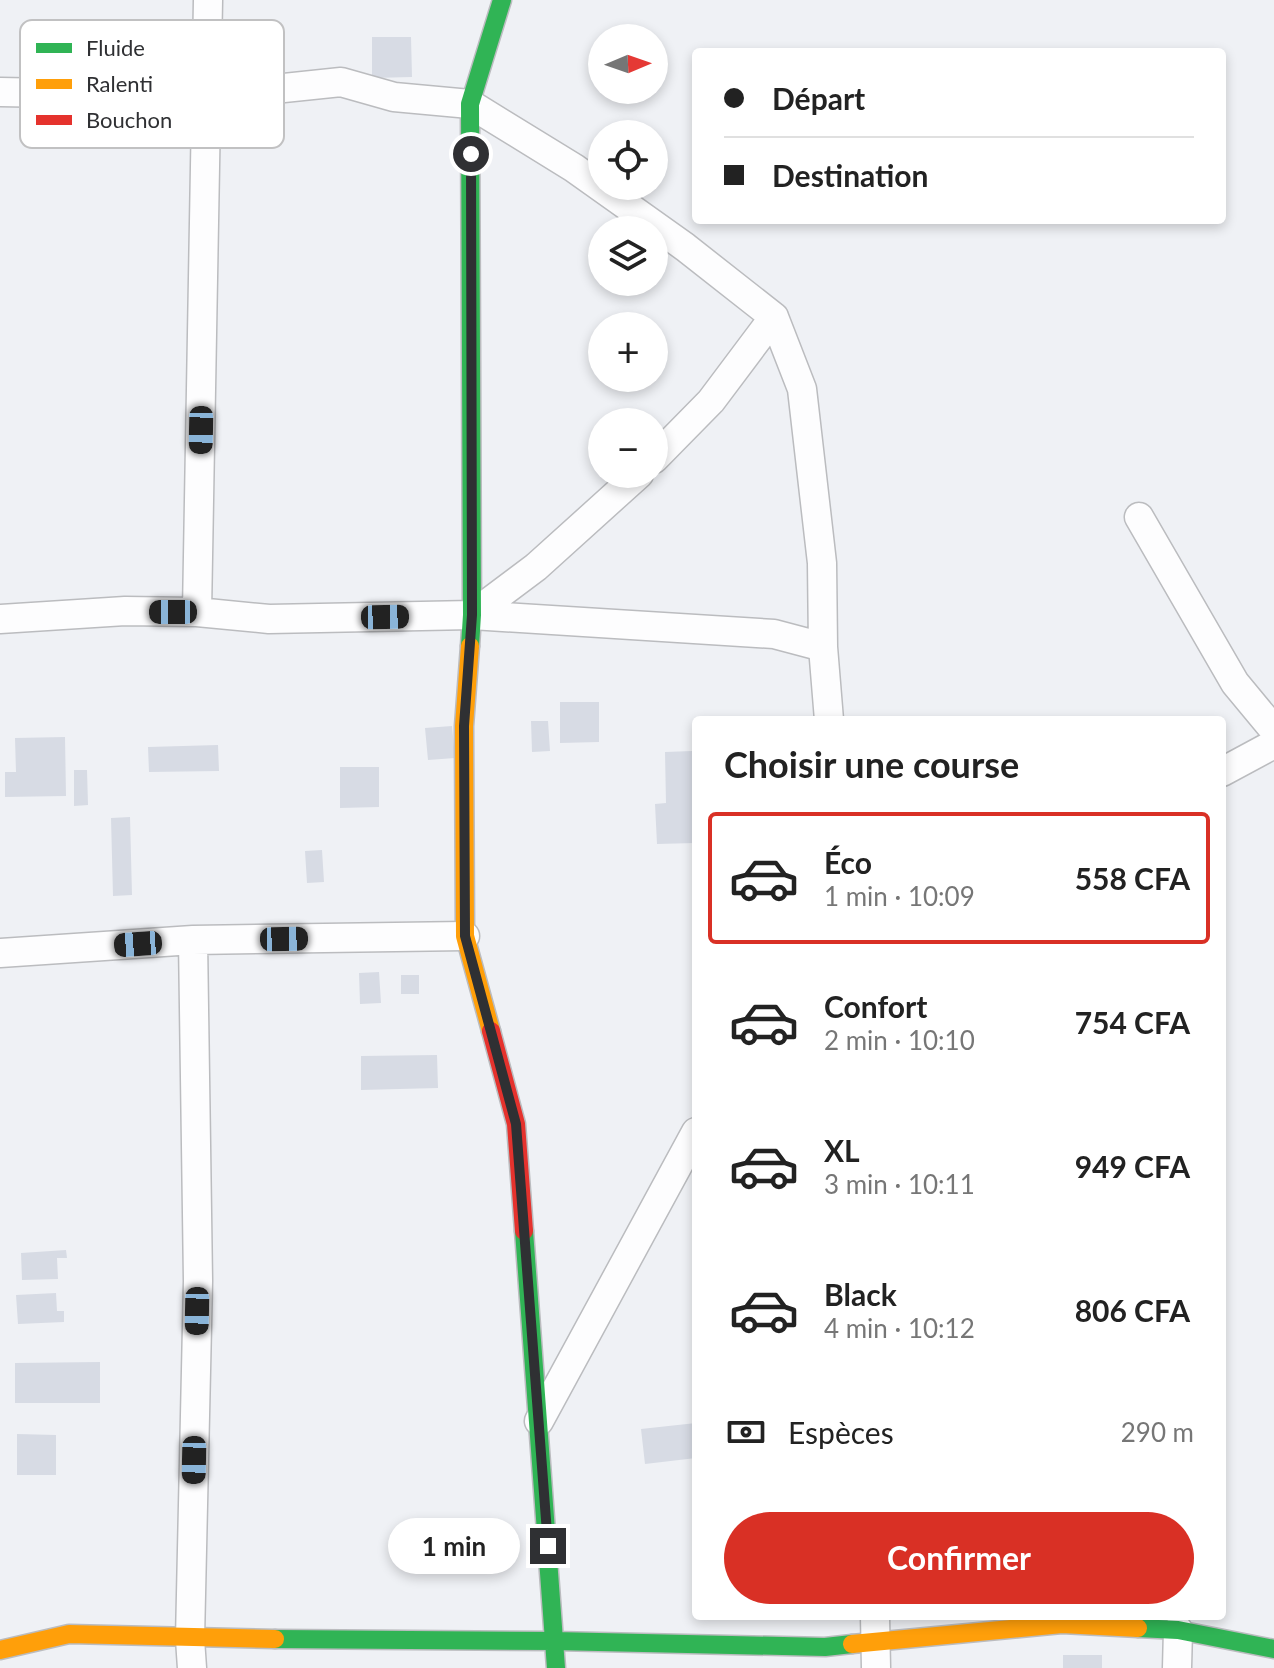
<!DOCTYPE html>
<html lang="fr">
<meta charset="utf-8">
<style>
body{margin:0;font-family:Lato,sans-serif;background:#f6f6f6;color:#222;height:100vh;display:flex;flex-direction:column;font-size:30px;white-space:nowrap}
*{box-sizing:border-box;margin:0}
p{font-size:26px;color:#767676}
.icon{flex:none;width:44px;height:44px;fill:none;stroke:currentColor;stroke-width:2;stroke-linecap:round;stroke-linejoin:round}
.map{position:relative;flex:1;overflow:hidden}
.panel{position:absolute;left:692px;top:716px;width:534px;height:904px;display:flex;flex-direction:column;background:#fff;border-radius:8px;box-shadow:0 4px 12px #0003}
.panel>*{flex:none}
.top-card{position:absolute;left:692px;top:48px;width:534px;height:176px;border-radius:8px;box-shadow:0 4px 12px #0003;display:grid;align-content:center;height:176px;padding:0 32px;background:#fff}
.needle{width:52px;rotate:88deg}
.tools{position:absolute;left:588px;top:24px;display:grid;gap:16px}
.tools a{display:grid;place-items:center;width:80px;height:80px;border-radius:50%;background:#fff;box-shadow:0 4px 12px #0003;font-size:40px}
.end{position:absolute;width:36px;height:36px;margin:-18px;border:10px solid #2f3033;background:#fff;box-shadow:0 0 0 4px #fff}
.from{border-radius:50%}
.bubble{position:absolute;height:56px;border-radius:28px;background:#fff;box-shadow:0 4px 12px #0003;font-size:26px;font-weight:700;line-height:56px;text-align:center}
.car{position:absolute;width:24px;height:48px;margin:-24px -12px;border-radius:10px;box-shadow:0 0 6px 2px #0007;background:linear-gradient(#222 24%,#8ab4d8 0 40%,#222 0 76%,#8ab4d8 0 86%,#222 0)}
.top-card b{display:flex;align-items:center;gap:28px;height:76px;font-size:30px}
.top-card b+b{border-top:2px solid #e0e0e0}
.top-card i{width:20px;height:20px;background:#222}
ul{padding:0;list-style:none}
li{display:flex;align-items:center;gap:24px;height:132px;margin:0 16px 12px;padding:0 16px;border:4px solid transparent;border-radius:8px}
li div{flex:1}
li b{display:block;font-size:30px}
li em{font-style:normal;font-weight:700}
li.selected{border-color:#d93025}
li>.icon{width:72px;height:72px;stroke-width:1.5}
h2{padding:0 32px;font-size:36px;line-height:96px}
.pay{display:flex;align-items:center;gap:20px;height:88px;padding:0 32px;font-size:30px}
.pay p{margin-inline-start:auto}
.button{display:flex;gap:16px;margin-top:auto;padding:16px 32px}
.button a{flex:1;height:92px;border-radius:48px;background:#d93025;color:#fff;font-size:32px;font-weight:700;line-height:92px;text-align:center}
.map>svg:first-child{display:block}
.building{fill:#d7dbe4}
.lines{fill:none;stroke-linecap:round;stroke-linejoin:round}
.street-casing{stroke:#bbbcbf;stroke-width:31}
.fast-casing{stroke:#bbbcbf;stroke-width:21}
.slow-casing{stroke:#bbbcbf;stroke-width:21}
.jam-casing{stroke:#bbbcbf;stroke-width:21}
.street{stroke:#fdfdfe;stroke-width:28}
.fast{stroke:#30b455;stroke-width:18}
.slow{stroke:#ff9f0a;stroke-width:18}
.jam{stroke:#e5322d;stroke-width:18}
.route{stroke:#2f3033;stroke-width:10}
.key{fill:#fff;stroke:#c1c1c2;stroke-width:2}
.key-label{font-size:22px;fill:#2f3033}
</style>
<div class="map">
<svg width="1274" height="1668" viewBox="0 0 1274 1668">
<rect width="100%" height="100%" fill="#eff1f5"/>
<path class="building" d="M372,37H411L412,77L372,78Z
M560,702H599V742L560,743Z
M531,721H548L550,751L532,752Z
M452,726L455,758L428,760L425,728Z
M65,737L66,796L5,797V772H16L15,738Z
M218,745L219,771L149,772L148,747Z
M692,751L695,843L657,844L655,804L666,803L665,752Z
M340,767H379V807L340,808Z
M74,770H87L88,805L74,806Z
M130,817L132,895L113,896L111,818Z
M322,850L324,882L307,883L305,851Z
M379,972L381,1003L360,1004L359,973Z
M401,975H419V994H401Z
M437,1055L438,1088L361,1090V1056Z
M66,1250L67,1258H57L58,1279L22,1280L21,1253Z
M56,1293L57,1311H64V1322L18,1324L16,1295Z
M100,1362V1403H15V1363Z
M696,1423V1458L645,1464L641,1429Z
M17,1434L56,1435V1475H17Z
M1063,1655H1102V1668H1063Z"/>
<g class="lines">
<defs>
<path id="street" d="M0,92L208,96L341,82L394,97L470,104L574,168L685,247L774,317L802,389L822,563L823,647L829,720
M654,459L711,401L774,317
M1139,517L1235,683L1274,730
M197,612L208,0
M472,615L536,567L639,474
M0,619L125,611L197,612L269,619L472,615L774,634L823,647
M1222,772L1274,744
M0,953L193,940L465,936
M539,1421L696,1132
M875,1616L876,1668
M192,1668L190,1639L198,1281L193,940
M1177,1668L1178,1630"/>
<path id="fast" d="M470,646L472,615L470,104L502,0
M524,1231L556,1668
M1138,1628L1178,1630L1274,1649
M275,1639L555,1641L825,1647L852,1644"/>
<path id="slow" d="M470,646L464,726L465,936L491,1031
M852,1644L1062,1624L1138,1628
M0,1650L69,1634L275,1639"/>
<path id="jam" d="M491,1031L516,1124L524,1231"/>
</defs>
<use href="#street" class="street-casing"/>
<use href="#fast" class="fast-casing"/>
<use href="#slow" class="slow-casing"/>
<use href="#jam" class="jam-casing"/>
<use href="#street" class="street"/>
<use href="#fast" class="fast"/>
<use href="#slow" class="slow"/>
<use href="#jam" class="jam"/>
</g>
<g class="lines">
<path class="route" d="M471,154L472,615L464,726L465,936L516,1124L548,1546"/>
</g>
<rect x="20" y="20" width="264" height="128" rx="12" class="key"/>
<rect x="36" y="43" width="36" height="10" fill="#30b455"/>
<rect x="36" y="79" width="36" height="10" fill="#ff9f0a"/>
<rect x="36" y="115" width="36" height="10" fill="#e5322d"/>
<g class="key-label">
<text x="86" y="56">Fluide</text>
<text x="86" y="92">Ralenti</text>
<text x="86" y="128">Bouchon</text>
</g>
</svg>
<div class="tools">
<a><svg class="needle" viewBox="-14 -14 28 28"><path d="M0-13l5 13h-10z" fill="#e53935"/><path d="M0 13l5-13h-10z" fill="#767676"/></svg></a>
<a><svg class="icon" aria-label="locate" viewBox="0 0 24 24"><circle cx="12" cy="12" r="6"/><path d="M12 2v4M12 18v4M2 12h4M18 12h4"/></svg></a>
<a><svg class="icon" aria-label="layers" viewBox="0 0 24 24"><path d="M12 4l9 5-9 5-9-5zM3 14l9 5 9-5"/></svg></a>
<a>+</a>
<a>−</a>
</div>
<i class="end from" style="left:471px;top:154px"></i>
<i class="end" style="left:548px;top:1546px"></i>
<div class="bubble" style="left:388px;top:1518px;width:132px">1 min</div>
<i class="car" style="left:201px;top:430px;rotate:181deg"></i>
<i class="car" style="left:173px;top:612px;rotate:270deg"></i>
<i class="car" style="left:385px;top:617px;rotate:89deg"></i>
<i class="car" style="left:284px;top:939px;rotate:89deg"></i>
<i class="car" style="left:138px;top:944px;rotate:266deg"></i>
<i class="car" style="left:197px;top:1311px;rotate:181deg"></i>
<i class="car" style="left:194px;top:1460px;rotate:181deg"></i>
<div class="top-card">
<b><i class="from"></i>Départ</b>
<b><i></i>Destination</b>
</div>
<section class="panel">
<h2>Choisir une course</h2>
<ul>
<li class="selected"><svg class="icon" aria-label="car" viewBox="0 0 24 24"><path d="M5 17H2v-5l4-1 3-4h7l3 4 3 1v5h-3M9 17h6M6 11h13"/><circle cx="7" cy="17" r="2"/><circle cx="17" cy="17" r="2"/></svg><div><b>Éco</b><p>1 min · 10:09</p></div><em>558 CFA</em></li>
<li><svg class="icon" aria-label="car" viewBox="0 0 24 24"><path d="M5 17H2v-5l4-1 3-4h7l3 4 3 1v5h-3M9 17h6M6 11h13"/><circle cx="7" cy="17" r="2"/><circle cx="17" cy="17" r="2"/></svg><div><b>Confort</b><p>2 min · 10:10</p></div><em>754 CFA</em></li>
<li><svg class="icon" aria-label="car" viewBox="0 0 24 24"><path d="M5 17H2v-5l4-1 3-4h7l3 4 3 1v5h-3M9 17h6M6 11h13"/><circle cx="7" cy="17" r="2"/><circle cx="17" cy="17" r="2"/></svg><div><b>XL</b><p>3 min · 10:11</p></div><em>949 CFA</em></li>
<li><svg class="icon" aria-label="car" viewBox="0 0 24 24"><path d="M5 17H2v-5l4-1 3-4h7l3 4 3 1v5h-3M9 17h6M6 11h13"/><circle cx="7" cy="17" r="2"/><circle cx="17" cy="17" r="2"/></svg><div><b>Black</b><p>4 min · 10:12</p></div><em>806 CFA</em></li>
</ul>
<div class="pay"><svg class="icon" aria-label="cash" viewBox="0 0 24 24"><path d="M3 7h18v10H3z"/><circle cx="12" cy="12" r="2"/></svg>Espèces<p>290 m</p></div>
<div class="button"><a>Confirmer</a></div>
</section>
</div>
